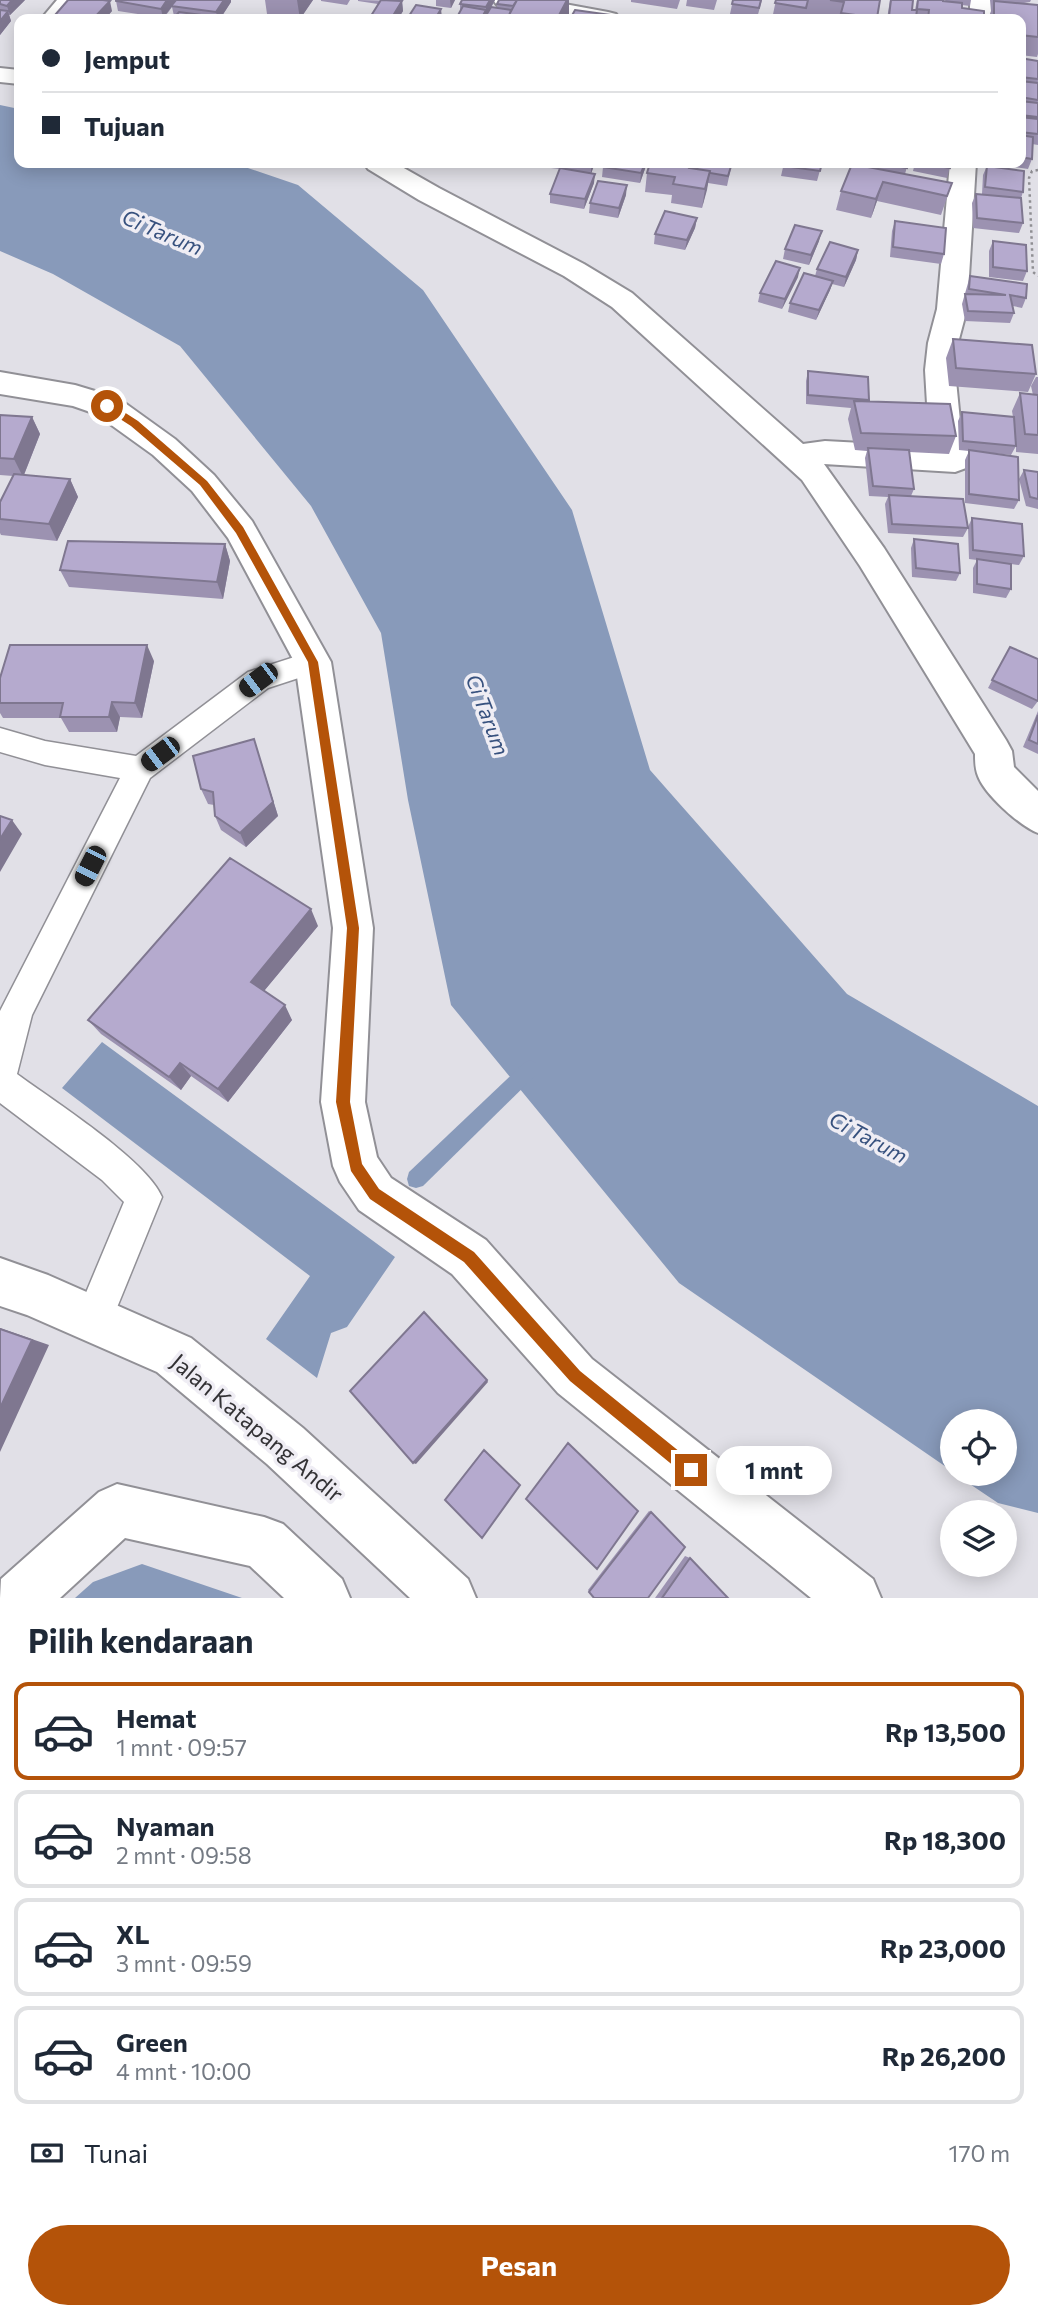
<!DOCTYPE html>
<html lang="id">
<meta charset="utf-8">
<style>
body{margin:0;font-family:Commissioner,sans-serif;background:#f6f6f7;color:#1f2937;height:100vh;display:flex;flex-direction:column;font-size:26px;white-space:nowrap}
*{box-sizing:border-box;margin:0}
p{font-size:23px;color:#747a83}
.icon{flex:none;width:38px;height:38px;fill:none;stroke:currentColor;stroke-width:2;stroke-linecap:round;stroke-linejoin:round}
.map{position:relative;height:1598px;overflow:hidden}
.panel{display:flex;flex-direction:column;background:#fff;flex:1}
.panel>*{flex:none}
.guide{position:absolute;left:14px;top:14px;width:1012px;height:154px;border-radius:14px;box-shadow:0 4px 18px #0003;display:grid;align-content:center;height:154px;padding:0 28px;background:#fff}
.controls{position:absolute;left:940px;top:1409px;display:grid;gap:14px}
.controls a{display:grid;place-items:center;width:77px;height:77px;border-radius:50%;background:#fff;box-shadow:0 4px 18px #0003;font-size:35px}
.end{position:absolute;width:32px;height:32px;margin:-16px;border:9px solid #b45309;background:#fff;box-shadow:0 0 0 4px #fff}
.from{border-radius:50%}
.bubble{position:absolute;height:49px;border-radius:24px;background:#fff;box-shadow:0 4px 18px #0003;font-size:23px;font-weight:700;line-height:49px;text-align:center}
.car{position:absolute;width:21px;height:42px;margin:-21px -10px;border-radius:9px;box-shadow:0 0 5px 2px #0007;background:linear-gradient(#222 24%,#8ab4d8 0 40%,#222 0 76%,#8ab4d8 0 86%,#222 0)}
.guide b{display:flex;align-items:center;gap:24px;height:66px;font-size:26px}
.guide b+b{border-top:2px solid #e0e1e3}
.guide i{width:18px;height:18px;background:#1f2937}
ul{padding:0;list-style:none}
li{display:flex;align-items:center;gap:21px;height:98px;margin:0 14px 10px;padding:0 14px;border:4px solid #e0e1e3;border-radius:14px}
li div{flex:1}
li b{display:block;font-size:26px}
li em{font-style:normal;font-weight:700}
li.current{border-color:#b45309}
li>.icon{width:63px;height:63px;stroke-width:1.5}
h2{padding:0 28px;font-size:32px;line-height:84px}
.pay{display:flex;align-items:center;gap:18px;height:77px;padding:0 28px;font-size:26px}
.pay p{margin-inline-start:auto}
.primary-button{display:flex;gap:14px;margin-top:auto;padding:14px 28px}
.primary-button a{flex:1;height:80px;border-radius:42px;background:#b45309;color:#fff;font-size:28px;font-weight:700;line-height:80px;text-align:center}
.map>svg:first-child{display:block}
.water{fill:#889aba}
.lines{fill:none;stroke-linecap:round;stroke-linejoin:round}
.stream{fill:#889aba;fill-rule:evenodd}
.lane-casing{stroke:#919096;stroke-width:3}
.street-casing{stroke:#919096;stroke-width:4}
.secondary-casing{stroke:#919096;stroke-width:4}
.path{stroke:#8f8e93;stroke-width:2.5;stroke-dasharray:2.5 3.5;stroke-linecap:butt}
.lane{fill:#fff;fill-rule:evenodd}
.street{fill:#fff;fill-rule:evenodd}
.secondary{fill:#fff;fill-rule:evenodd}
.wall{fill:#9c92b1}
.shaded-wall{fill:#7f7790}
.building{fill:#b5aace;stroke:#7f7790;stroke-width:2}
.route{fill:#b45309}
.labels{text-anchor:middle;stroke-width:7;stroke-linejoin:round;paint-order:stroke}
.water-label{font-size:21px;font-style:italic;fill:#37517e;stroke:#efedf4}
.near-street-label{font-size:23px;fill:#333235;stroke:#efedf4}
</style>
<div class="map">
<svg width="1038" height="1598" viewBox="0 0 1038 1598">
<rect width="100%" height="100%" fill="#e1e0e7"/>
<path class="water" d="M0,105L19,109V163H233L298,185L423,290L572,510L650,770L847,994L1038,1106V1513L998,1503L955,1474H1004V1421H952V1471L679,1283L451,1005L408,800L381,633L311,506L180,346L53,274L0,251Z
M102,1042L395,1257L347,1327L331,1333L317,1378L266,1339L310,1276L62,1088Z
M142,1564L242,1598H75L93,1582Z"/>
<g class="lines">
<path class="stream" d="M530,1060L536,1063L539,1069L536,1075L423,1186L416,1188L409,1186L407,1179L409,1172L524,1063Z"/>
<defs>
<path id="lane" d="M313,651L323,654L327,662L323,670L268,688L150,778L32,1015L17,1074C52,1100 147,1160 162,1197L107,1332L94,1338L81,1332L75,1319L124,1202L102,1180L0,1103V1011L120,778L45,765L0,752V728L45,741L136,756L248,672Z"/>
<path id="street" d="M57,0H81L65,19H41Z
M493,0H543L608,12L616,14L620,19H571L505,7L497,5Z
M970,0H994V19H970Z
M0,68L19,70V84L0,82Z
M364,163H395L439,188L584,264L632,293L803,444L825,441L936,447L928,421L925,370L928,343L937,309L950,163H976L967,309L958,343L955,370L960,421L971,460L966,468L955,472L824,464L884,548L1006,740L1012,751L1014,767L1038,791V833C1020,826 985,795 978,776C975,769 975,761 975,754L860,566L802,480L612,307L564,276L419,200L368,169Z
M0,372L75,385L118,398L175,439L214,475L252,521L331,662L373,928L365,1102L377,1157L391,1178L486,1240L592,1359L873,1579L881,1598H811L558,1393L452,1274L359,1210L340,1182L333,1166L321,1102L333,928L295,663L228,538L192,491L153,455L96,414L73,406L0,394Z
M117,1484L264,1517L283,1524L342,1579L350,1598H284L250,1566L125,1538L60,1598H0L1,1579L99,1492Z"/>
<path id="secondary" d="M0,1258L48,1275L191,1338L303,1428L468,1579L476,1598H410L267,1464L157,1372L27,1315L0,1306Z"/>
</defs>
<use href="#lane" class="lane-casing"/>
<use href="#street" class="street-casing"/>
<use href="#secondary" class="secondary-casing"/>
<path class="path" d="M812,19L815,0
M1038,170L1032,171L1029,178L1033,272L1038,276"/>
<use href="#lane" class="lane"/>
<use href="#street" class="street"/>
<use href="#secondary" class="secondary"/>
</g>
<path class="wall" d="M0,0H25L10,15H9L11,21L0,35Z
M265,0H313L300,19L267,14Z
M321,0H350L347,5L321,1Z
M358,0L402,1L403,11L398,19H369L378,4L358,1Z
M436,0H455L451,8L436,6Z
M462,0H495L491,8H497V4L569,15L566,19H456L460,12V4Z
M631,0H680L677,9L631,2Z
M687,0H717L714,10L686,6Z
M733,0H762L757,18L730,14Z
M776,0H880L876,19H830L805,16L804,19H772Z
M890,0H913L912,10H915L917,0H943V1H945L946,0H971L970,6L962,5V8L984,19H887Z
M990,0H1031L1030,2L1024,3V4L1038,5V54L1037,57L1020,55V19H988L991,11Z
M116,1L231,2L220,19H173L176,16H174L172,7L164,18L118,11Z
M112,11L105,19H56L55,15Z
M1020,58L1038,61V145L1032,144V159L1028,169L984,163H1020Z
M552,163H595L591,173L594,183L584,209L550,203V194L560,169L551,168Z
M605,163H647L640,183L602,177L603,167Z
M650,163H694L692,169H697L732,163L727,186L708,183L702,208L671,203L672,195L645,192L647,173Z
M742,163H776L775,168Z
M784,163H822L817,181L781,176Z
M864,163H908L905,174L952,183L941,215L877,201L871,218L836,210L841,191L863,166Z
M915,163H951L947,178L913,171Z
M987,166L1023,192L1021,198L1023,223L1019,233L973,228L972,203L976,194H982L983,175Z
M626,195L618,218L589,213L590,203Z
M697,218L695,228L685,250L654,244L655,234Z
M895,221L944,254L941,264L890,257L892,231Z
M819,241L809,265L783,259L785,249Z
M993,241L1027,271L1023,281L989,277V251Z
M858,250L856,260L844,287L832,284L830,290L816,320L788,312L790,303L815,276L817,269Z
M970,276L1026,298L1022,308L1013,306L1014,313L1010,323L965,321L962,304Z
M798,277L782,309L758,302L760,293Z
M953,339L1036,374L1028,392L949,386L946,358Z
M808,371L869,400L868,401L956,436L949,454L909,452L914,489L911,496L968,528L963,537L888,533L885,504L888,497L869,496L865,458L867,451L855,450L848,419L851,408L806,404V381Z
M1036,377H1038V454L1016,452V446L1011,455L983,452L1019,500L1014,509L965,503V460L969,451L959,450L958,421L962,412L1013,417L1012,411L1020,393L1033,395L1031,386Z
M0,415L32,417L40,434L24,475L70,479L78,497L57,541L1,535L0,533V502L13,476L0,475Z
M1024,470L1038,472V509L1026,506L1019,479Z
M972,518L1024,556L1019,565L1011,564V589L1006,598L973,593V568L977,560L969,559L968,527Z
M914,539L960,573L956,581L912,577L911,548Z
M225,544L230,561L223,599L69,587L60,570Z
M1010,647L1038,701L1032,709L988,688Z
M154,661L142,718L120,717L117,732H69L61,718H3L0,713V678Z
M1038,711V754L1023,747Z
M254,739L278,816L246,847L221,830L215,816L214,805L208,804L201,789Z
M318,926L264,991L292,1020L228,1102L191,1076L181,1090L101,1034L88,1020Z
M649,1511L651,1512L594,1598L588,1590Z
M685,1556L690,1558L728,1598H655Z"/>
<path class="shaded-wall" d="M12,0H25L10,15L7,6Z
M167,0H177L163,18L161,9Z
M224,0H231V2L220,19H218L216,12Z
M297,0H313L300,19Z
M450,0H455L451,8Z
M490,0H495L486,16V19H481L486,10V7Z
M567,0H569V15L566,19H557Z
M110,1L112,11L105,19H93Z
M402,1L403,11L398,19H391Z
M441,9L442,18L435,19Z
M8,11L11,21L0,35V21Z
M592,163H595L591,174V164Z
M645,163H647L640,183L641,173Z
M710,171L707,190L702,208L705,189Z
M595,174L594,183L584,209L585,199Z
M883,182L877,201L871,218L876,199Z
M627,185L626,195L618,218L619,208Z
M697,218L695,228L685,250L687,240Z
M822,231L819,241L809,265L811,255Z
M858,250L856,260L844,287L846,277Z
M800,268L798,277L782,309L785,299Z
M833,281L830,290L816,320L819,310Z
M32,417L40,434L23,477L14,459Z
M70,479L78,497L57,541L49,524Z
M225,544L230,561L223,599L217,582Z
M147,645L154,661L142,718L135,703Z
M112,702L120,717L117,732L109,717Z
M254,739L278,816L246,847L240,833Z
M12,820L22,834L0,872V839Z
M311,909L318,926L259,997L251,982Z
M285,1005L292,1020L228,1102L218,1089Z
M180,1063L191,1076L181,1090L169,1077Z
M0,1328L49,1345L0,1452Z
M487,1380L488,1382L416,1464L413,1463Z"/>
<path class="building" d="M0,0H12L7,6L0,4Z
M68,0H103L110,1L93,19H82L55,15Z
M116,0H167L161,9L116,1Z
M176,0H224L216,12L171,6Z
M381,0L402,1L391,19H369Z
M462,0H490L486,7L460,4Z
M499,0H517L513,6L497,4Z
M517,0H567L557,19H536L509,15Z
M733,0H761L759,8L732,4Z
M776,0H808L806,8L775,3Z
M830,0H880L877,18L841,13L844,2Z
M891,0H913L912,10H917L916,17L889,16Z
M918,0H943V1L962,3V8L984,11V19H928L929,10L917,9Z
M994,1L1038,5V37L1020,35V19H994Z
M416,5L441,9L435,19H407Z
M463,6L486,10L481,19H456Z
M491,7L511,10L508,19H484Z
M0,10L8,11L0,21Z
M575,10L618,16L616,19H570Z
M179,12L209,16L206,19H173Z
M145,16L173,19H143Z
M1020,58L1038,61V79L1020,77Z
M1020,81L1038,83V100L1020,97Z
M1020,101L1038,103V117L1020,115Z
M1020,117L1038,119V134L1020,132Z
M1020,135L1033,137L1032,159L1020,157Z
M605,163H645L641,173L603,167Z
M650,163H690L689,168L710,171L705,189L673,184L675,177L647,173Z
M699,163H732L728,176L710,173V171L697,169Z
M784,163H822L820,171L783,166Z
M879,163H908L907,168Z
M922,163H951L950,168Z
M852,164L952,183L947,196L883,182L876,199L841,191Z
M987,166L1024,171L1023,192L985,187Z
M560,168L595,174L585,199L550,194Z
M598,181L627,185L619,208L590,203Z
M976,194L1021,198L1023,223L977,218Z
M665,211L697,218L687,240L655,234Z
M895,221L946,228L944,254L893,247Z
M795,225L822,231L811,255L785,249Z
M993,241L1026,245L1027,271L993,267Z
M830,242L858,250L846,277L817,269Z
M776,261L800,268L785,299L760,293Z
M804,273L833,281L819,310L790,303Z
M970,276L1027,284L1026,298L1010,295L1014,313L968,311L965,294L1006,295L969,289Z
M953,339L1032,345L1036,374L956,368Z
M808,371L868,377L869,400L808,395Z
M1020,393L1038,395V435L1025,434Z
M854,401L950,404L956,436L861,433Z
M962,412L1014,417L1016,446L963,441Z
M0,415L32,417L14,459L0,458Z
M868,448L909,450L914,489L873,486Z
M969,450L1018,457L1019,500L969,494Z
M1024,470L1038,472V499L1030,497Z
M14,474L70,479L49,524L0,519V502Z
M889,495L963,499L968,528L892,524Z
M972,518L1022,524L1024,556L973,550Z
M914,539L958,544L960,573L916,568Z
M68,541L225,544L217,582L60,570Z
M977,559L1011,564V589L977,584Z
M10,645H147L135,703L112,702L109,717H60L63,703H0V678Z
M1010,647L1038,659V701L992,680Z
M1038,715V744L1029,740Z
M254,739L273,802L240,833L215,816L213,792L201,789L193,756Z
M0,816L12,820L0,839Z
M230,858L311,909L251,982L285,1005L218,1089L180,1063L169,1077L88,1020Z
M424,1312L487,1380L413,1463L350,1391Z
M0,1329L32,1340L0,1408Z
M568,1443L638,1511L597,1569L526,1499Z
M484,1450L520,1485L482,1538L445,1500Z
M651,1512L685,1547L648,1598H594L589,1592Z
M690,1558L728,1598H662Z"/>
<path class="route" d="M103,403H110L138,421L207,481L243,527L318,662L359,928L350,1102L362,1164L379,1189L474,1252L580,1371L696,1465L698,1470L696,1476L691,1478L686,1476L570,1381L464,1262L370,1199L351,1171L336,1102L347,928L308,662L236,533L200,485L131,426L103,408Z"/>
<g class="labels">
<g class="water-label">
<text transform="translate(162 233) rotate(23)" y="7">Ci Tarum</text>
<text transform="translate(487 715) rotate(69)" y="7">Ci Tarum</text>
<text transform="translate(868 1138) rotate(28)" y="7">Ci Tarum</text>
</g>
<g class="near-street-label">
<text transform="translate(257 1428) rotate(40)" y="8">Jalan Katapang Andir</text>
</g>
</g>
</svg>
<div class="controls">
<a><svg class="icon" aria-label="locate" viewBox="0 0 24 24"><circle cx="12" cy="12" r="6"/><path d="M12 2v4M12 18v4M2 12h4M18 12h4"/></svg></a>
<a><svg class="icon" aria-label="layers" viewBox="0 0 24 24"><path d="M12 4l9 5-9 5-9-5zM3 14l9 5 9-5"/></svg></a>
</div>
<i class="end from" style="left:107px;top:406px"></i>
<i class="end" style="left:691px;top:1470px"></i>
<div class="bubble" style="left:716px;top:1446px;width:116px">1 mnt</div>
<i class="car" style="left:258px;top:680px;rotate:233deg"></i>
<i class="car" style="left:160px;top:754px;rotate:233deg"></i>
<i class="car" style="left:90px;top:866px;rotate:207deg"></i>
<div class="guide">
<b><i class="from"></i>Jemput</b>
<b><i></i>Tujuan</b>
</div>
</div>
<section class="panel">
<h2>Pilih kendaraan</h2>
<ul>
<li class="current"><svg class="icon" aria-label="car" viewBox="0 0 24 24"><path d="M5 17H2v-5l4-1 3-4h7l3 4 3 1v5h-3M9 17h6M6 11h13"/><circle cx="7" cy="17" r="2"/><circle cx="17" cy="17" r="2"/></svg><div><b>Hemat</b><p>1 mnt · 09:57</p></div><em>Rp 13,500</em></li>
<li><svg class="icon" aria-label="car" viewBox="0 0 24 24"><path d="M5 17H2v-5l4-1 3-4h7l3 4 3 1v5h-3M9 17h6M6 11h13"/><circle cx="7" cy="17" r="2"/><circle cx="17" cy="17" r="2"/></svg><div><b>Nyaman</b><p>2 mnt · 09:58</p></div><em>Rp 18,300</em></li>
<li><svg class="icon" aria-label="car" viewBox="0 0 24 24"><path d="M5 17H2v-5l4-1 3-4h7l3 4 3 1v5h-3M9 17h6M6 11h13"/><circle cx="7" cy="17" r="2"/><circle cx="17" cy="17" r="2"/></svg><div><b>XL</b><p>3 mnt · 09:59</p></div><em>Rp 23,000</em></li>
<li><svg class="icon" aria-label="car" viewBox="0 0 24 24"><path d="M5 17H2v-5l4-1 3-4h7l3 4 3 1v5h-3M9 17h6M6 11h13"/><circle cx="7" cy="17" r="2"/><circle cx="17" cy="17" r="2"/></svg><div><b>Green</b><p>4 mnt · 10:00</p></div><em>Rp 26,200</em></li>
</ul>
<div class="pay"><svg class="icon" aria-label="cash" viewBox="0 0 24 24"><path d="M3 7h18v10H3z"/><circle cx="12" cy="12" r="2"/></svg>Tunai<p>170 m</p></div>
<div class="primary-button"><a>Pesan</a></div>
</section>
